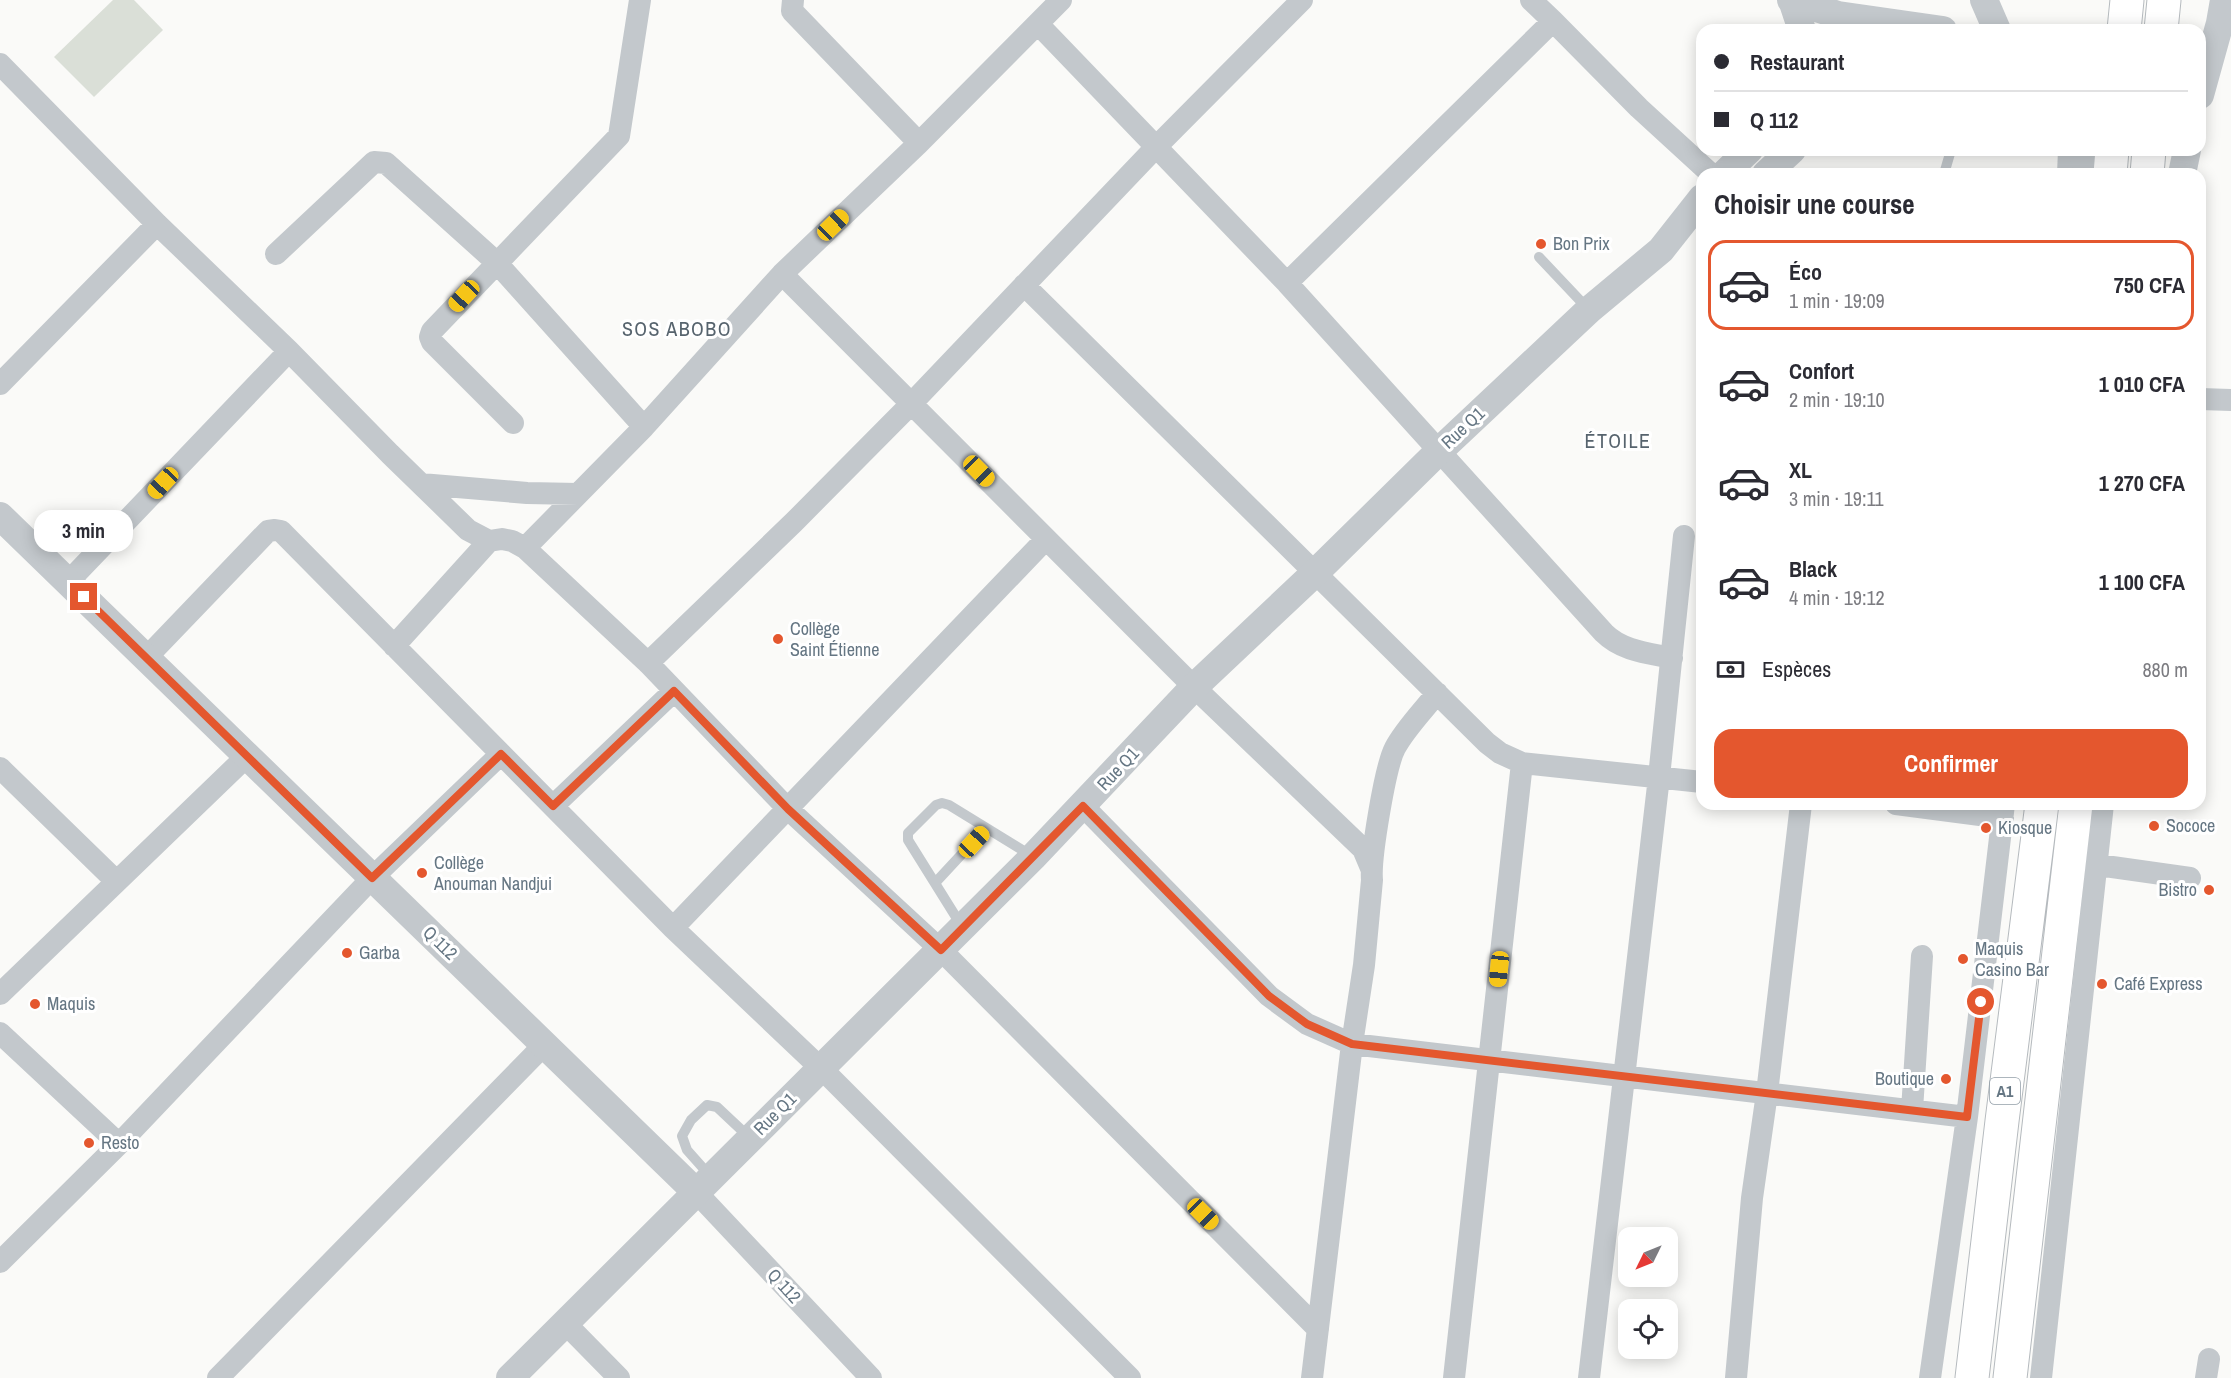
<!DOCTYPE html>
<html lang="fr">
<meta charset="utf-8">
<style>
body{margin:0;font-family:"Archivo Narrow",sans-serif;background:#f7f7f7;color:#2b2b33;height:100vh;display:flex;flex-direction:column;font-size:22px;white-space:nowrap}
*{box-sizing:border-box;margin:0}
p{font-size:20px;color:#7c7c81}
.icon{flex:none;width:33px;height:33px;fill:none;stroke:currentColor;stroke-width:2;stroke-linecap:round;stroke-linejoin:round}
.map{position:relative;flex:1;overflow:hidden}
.drawer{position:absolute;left:1696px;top:168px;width:510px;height:642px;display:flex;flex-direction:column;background:#fff;border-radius:18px;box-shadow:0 3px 15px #0003}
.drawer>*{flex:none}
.guide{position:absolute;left:1696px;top:24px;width:510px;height:132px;border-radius:18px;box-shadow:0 3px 15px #0003;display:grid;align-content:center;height:132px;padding:0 18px;background:#fff}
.needle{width:39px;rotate:227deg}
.controls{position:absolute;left:1618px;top:1227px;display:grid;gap:12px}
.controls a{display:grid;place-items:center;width:60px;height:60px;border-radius:12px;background:#fff;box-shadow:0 3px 15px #0003;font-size:30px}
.end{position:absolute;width:27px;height:27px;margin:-14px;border:8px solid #e4572e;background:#fff;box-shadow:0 0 0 3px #fff}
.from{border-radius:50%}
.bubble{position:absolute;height:42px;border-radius:18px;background:#fff;box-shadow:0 3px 15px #0003;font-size:20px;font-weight:700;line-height:42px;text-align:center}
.car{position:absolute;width:18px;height:36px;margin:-18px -9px;border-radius:8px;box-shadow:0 0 4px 2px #0007;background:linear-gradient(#f5c518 24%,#345 0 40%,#f5c518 0 76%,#345 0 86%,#f5c518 0)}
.guide b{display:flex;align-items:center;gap:21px;height:57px;font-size:22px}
.guide b+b{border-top:2px solid #e1e1e2}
.guide i{width:15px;height:15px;background:#2b2b33}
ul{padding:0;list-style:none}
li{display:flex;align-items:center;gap:18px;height:90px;margin:0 12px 9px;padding:0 6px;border:3px solid transparent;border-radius:18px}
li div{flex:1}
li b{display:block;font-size:22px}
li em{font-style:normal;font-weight:700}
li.current{border-color:#e4572e}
li>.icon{width:54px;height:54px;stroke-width:1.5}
h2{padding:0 18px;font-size:27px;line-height:72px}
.pay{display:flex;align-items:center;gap:15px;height:66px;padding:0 18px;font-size:22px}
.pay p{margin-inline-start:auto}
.primary-button{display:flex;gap:12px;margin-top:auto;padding:12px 18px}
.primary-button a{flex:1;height:69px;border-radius:18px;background:#e4572e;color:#fff;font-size:24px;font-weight:700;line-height:69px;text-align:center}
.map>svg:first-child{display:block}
.green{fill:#dadfd7}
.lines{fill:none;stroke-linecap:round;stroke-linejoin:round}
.primary-casing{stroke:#b5babe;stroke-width:35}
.service{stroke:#c3c8cc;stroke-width:10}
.minor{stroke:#c3c8cc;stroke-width:22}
.tertiary{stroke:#c3c8cc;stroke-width:28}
.primary{stroke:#fff;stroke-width:33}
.route{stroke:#e4572e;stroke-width:8}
.poi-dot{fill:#e4572e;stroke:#fff;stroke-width:2}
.labels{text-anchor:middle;stroke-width:6;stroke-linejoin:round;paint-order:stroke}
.shield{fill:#fff;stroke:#939fa8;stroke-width:1.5}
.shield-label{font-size:16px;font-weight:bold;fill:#657683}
.poi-label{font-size:18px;fill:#657683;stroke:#fff;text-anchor:start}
.street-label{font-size:18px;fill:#657683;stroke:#fff}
.neighbourhood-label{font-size:20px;letter-spacing:1.5px;fill:#57646e;stroke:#fff}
</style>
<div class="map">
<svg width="2231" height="1378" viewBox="0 0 2231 1378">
<rect width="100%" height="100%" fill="#fafaf8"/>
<path class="green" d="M113,0H134L163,30L94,97L54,57Z"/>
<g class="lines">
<defs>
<path id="primary" d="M2124,30L2127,0
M2161,30L2164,0
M2110,174L2112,150
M2147,174L2149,150
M1972,1378L2002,1121L2042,804
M2010,1378L2076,804"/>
</defs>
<use href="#primary" class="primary-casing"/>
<path class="service" d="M1944,174L1951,150
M1539,257L1589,310
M935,883L986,828
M961,925L908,840V833L936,805L942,803L949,805L1032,856
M711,1177L687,1150L682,1136L691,1120L707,1105L717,1107L750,1138"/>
<path class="minor" d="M793,0L792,11L919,143
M1553,21L1639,108L1711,174
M1038,24L1287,283L1604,633C1622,651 1648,653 1672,658
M0,64L157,224L289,351L390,454L468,530L489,541L502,539L512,541L525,548L648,663L788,809L941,950L1318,1329
M2068,174L2069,150
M276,254L374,162L386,163L496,262L644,427
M782,274L1194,687L1363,849L1371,868
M1287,283L1553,21L1531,0
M1024,285L1487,743L1500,753L1522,763L1702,782
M0,384L157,224
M2200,399L2231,400
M513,423L432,342L430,337L432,331L619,136L640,0
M421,484L527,493L578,494
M525,548L644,427L782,274L919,143L1061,0
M68,582L289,351
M394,646L489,541
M146,658L268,531L275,530L281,531L673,928L830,1077L1130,1378
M648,663L794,522L911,404L1157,146L1302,0
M0,768L116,881
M1896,804L2003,818
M553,806L674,691
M1083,806L1269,996L1307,1024L1352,1044L1967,1117
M2098,865L2190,878
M673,928L1046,539
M0,994L247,756
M0,1033L119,1144
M1912,1110L1922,956
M696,1192L871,1378
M0,1262L119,1144L372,878L501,754
M565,1323L619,1378
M218,1378L544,1045
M1312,1378L1352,1044L1364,965L1372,880C1370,859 1385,767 1395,748C1405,729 1423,711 1437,693
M1454,1378L1522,763
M1589,1378L1659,777L1684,536
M1736,1378L1752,1198L1767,1093L1801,804
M1930,1378L1967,1117L2004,804
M2041,1378L2103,804
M2206,1378L2209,1359"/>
<path class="tertiary" d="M1791,0L1838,15L1943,30
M1792,0L1802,30
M1984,0L1997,30
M2200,95L2220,23L2224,0
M2081,150L2091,174
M1724,174L1749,150
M1766,174L1792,150
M2182,174L2187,150
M0,516L696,1192
M510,1378L1033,857L1194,687L1316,572L1439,451L1589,310L1661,250L1702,198"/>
<use href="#primary" class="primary"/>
</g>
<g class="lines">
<path class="route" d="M84,597L372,878L501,754L553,806L674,691L788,809L941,950L1083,806L1269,996L1307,1024L1352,1044L1967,1117L1981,1002"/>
</g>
<g class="poi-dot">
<circle cx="1541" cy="244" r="6"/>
<circle cx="778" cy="639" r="6"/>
<circle cx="2154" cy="826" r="6"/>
<circle cx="1986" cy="828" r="6"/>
<circle cx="422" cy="873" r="6"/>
<circle cx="2209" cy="890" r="6"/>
<circle cx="347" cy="953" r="6"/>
<circle cx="1963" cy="959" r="6"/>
<circle cx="2102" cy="984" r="6"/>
<circle cx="35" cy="1004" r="6"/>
<circle cx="1946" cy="1079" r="6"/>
<circle cx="89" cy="1143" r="6"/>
</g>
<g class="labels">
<rect class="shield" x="1990" y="1078" width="30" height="26" rx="4.5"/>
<g class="shield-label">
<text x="2005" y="1097">A1</text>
</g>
<g class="poi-label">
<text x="1553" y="250">Bon Prix</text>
<text x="790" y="635">Collège<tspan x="790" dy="21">Saint Étienne</tspan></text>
<text x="2166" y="832">Sococe</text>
<text x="1998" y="834">Kiosque</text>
<text x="434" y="869">Collège<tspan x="434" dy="21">Anouman Nandjui</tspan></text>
<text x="2197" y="896" text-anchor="end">Bistro</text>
<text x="1975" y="955">Maquis<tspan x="1975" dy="21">Casino Bar</tspan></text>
<text x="359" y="959">Garba</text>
<text x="2114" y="990">Café Express</text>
<text x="47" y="1010">Maquis</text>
<text x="1934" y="1085" text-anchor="end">Boutique</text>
<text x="101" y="1149">Resto</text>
</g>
<g class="street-label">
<text transform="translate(1463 428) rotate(-43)" y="6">Rue Q1</text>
<text transform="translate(1118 769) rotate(-47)" y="6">Rue Q1</text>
<text transform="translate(440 943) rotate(44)" y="6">Q 112</text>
<text transform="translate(775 1114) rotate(-45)" y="6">Rue Q1</text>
<text transform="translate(784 1286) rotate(47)" y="6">Q 112</text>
</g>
<g class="neighbourhood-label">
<text x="677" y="336">SOS ABOBO</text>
<text x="1618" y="448">ÉTOILE</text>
</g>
</g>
</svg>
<div class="controls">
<a><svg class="needle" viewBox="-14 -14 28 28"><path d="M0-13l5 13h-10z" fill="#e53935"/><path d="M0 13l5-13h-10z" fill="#7c7c81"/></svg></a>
<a><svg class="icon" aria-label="locate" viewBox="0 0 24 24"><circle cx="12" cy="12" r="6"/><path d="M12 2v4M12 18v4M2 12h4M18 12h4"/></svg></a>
</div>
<i class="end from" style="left:1981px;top:1002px"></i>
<i class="end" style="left:84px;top:597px"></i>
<div class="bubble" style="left:34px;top:510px;width:99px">3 min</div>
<i class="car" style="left:833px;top:225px;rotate:46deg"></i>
<i class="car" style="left:464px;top:296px;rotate:223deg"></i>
<i class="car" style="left:979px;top:471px;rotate:135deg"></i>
<i class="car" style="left:163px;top:483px;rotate:223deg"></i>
<i class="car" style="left:974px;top:842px;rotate:43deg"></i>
<i class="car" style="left:1499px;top:969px;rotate:186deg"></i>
<i class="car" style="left:1203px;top:1214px;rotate:135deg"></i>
<div class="guide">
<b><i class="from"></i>Restaurant</b>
<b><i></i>Q 112</b>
</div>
<section class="drawer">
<h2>Choisir une course</h2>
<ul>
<li class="current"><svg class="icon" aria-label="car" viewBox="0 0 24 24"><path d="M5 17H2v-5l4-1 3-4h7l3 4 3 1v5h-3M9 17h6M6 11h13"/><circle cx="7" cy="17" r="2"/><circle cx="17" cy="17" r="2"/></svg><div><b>Éco</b><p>1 min · 19:09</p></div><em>750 CFA</em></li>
<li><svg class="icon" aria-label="car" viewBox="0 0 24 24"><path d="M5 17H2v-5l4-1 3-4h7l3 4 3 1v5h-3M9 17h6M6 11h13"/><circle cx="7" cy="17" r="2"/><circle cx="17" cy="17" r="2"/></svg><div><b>Confort</b><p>2 min · 19:10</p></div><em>1 010 CFA</em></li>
<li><svg class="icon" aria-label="car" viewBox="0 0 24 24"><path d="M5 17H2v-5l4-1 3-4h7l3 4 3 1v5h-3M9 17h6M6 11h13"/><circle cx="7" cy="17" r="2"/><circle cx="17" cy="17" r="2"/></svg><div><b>XL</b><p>3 min · 19:11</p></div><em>1 270 CFA</em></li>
<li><svg class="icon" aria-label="car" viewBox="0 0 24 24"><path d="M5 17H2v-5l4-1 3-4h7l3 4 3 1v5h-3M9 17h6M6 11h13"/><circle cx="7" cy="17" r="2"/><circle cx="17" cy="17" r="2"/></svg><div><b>Black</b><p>4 min · 19:12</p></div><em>1 100 CFA</em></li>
</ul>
<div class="pay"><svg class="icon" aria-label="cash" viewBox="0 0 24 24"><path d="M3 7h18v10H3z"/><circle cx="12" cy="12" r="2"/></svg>Espèces<p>880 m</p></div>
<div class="primary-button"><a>Confirmer</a></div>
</section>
</div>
